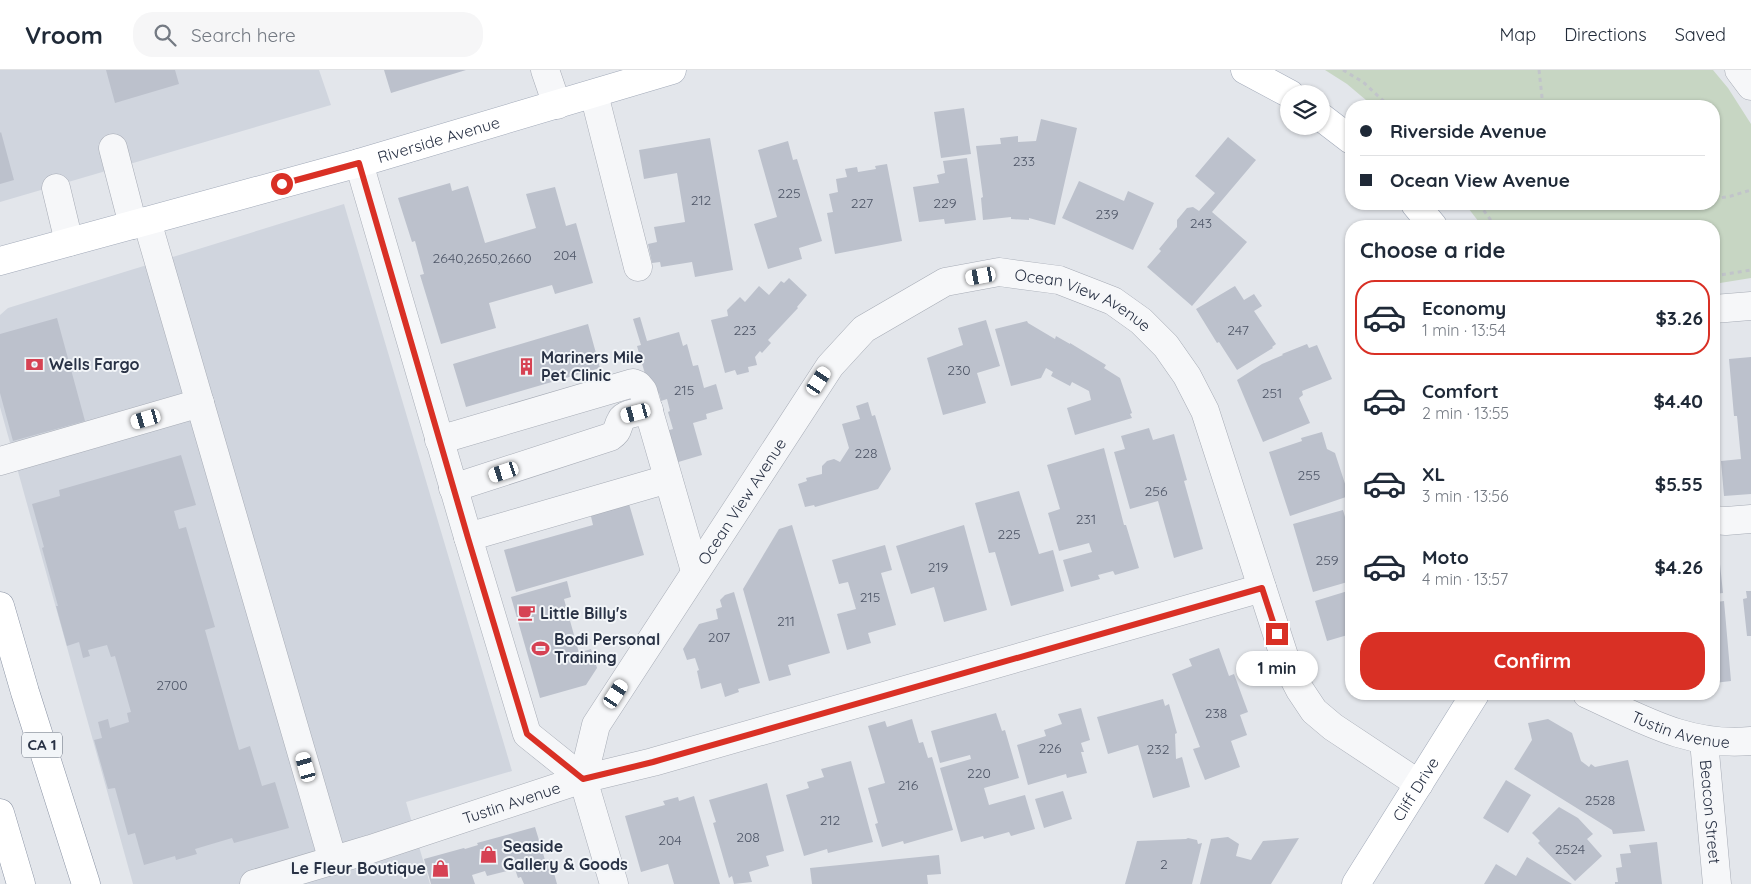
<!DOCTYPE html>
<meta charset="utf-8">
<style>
body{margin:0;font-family:Quicksand,sans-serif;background:#f6f6f7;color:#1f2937;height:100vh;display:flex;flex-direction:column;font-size:19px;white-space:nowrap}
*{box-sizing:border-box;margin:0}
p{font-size:16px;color:#747a83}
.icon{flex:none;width:28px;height:28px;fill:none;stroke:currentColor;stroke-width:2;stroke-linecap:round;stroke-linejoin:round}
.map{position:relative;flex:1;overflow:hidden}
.side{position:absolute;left:1345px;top:150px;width:375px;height:480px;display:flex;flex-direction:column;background:#fff;border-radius:20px;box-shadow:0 1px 4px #0004}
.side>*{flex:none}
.hud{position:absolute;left:1345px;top:30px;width:375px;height:110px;border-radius:20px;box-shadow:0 1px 4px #0004;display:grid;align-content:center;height:110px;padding:0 15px;background:#fff}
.buttons{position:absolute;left:1280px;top:15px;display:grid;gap:10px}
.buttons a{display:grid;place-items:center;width:50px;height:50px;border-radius:50%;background:#fff;box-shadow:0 1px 4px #0004;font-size:25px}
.end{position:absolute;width:22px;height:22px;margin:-11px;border:6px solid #d93025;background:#fff;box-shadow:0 0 0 2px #fff}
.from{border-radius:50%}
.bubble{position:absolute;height:35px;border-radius:18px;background:#fff;box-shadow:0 1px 4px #0004;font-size:16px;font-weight:700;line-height:35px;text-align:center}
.car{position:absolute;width:15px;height:30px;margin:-15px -8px;border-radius:6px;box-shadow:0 0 4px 1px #0007;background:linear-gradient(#fff 24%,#345 0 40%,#fff 0 76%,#345 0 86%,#fff 0)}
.hud b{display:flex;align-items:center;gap:18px;height:48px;font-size:19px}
.hud b+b{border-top:1px solid #e0e1e3}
.hud i{width:12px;height:12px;background:#1f2937}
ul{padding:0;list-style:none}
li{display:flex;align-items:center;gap:15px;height:75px;margin:0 10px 8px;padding:0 5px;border:2px solid transparent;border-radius:20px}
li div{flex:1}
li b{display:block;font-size:19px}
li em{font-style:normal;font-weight:700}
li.active{border-color:#d93025}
li>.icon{width:45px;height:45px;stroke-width:1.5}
h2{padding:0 15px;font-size:22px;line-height:60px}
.button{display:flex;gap:10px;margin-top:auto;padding:10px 15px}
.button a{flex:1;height:58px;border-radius:20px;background:#d93025;color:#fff;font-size:20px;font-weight:700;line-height:58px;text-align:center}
header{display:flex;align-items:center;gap:30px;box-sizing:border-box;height:70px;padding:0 25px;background:#fff;border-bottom:1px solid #e0e1e3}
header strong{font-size:24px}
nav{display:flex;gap:28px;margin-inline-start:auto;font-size:18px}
.search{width:350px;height:45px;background:#f6f6f7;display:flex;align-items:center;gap:12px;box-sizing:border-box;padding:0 18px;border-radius:20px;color:#747a83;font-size:19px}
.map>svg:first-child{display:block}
.built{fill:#d0d5de}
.green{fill:#c7d6c3}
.building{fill:#bcc1cc}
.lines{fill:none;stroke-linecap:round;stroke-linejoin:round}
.minor-casing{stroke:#a7acb6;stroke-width:29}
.major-casing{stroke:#a1a9b8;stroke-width:29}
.highway-casing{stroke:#8992a3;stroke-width:29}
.path{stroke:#c1c4ca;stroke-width:3;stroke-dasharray:4 4;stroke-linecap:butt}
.minor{stroke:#f6f7f9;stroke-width:28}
.major{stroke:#fff;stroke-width:28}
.highway{stroke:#fff;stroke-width:28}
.route{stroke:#d93025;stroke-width:6}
.labels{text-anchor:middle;stroke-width:4;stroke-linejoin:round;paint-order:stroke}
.number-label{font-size:14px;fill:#4e5667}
.shield{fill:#f2f5f8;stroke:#656c7b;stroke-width:1}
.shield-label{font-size:15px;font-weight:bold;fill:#293245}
.street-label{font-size:16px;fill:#293245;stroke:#f2f5f8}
.poi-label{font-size:16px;font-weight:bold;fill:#293245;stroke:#f2f5f8;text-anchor:start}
</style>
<header>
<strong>Vroom</strong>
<div class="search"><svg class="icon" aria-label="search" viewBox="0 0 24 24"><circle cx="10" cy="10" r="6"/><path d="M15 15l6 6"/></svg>Search here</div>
<nav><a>Map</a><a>Directions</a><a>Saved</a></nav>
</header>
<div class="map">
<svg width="1751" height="814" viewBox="0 0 1751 814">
<rect width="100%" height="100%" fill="#e3e6eb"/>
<path class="built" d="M0,0H319L331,35L0,132Z
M344,134L512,701L406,732L430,814H133L0,337V245L8,238Z"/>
<path class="green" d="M1325,0H1713L1728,18L1751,54V208L1714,214V156H1482L1465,134H1714V36H1373L1347,14Z"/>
<path class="building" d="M106,0H175L179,14L115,33Z
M384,0H466L391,23Z
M964,38L971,84L941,88L934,42Z
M1041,49L1077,58L1055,155L1029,148V150L1011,149V147L983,150L981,128L983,127L976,76L1001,74L1000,68L1018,66V72L1036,71Z
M1,62L14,110L0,114V63Z
M1228,67L1256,90L1212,142L1247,172L1192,236L1147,197L1161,181L1159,179L1177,157V150L1187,138L1193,137L1199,141L1215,123L1195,106Z
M710,68L733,200L695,207L692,192L661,197L660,192L652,193L648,174L657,172L654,157L685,152L677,103L644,109L639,80Z
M788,71L793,90L797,89L822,171L799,178L802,189L768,199L754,154L777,147L758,80Z
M967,88L976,150L945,154L944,149L919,152L913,117L939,113L937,105L945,103L943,91Z
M887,94L902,171L835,184L827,143L833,142L829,124L838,122L836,109L847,107L845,99L857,97L858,102L876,99L875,96Z
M1079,111L1124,131L1128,121L1154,133L1133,180L1062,148Z
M450,113L452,121L468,116L485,173L536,158L526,124L555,117L566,156L576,153L593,213L555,224L552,215L489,233L496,258L441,274L420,205L424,204L415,171L412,172L398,128Z
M789,208L807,225L797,237L798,238L768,270L771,273L762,283L760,281L755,287L757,295L748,297L749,302L737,305L735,300L725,303L711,250L728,246L727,240L740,227L745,232L759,216L769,225L781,211L784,213Z
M1235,216L1244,230L1254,224L1262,236L1254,241L1276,274L1272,277L1273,278L1237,300L1219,272L1217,273L1196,239Z
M640,247L647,271L679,262L683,276L687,274L693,296L698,295L704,318L716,314L723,339L706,344L707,349L693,353L702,385L675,393L666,361L673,359L668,342L670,341L667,329L661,331L659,323L651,325L637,276L641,275L633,249Z
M57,248L85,351L13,371L0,323V264Z
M986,250L1000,296L977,303L986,333L943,345L927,288L963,275L958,258Z
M1027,251L1028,253L1055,269L1056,266L1070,274V273L1106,295L1104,298L1120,308L1132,343L1130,344L1132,348L1075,365L1067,338L1091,330L1089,321L1072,312L1070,316L1051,306L1053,302L1046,298L1041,308L1011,316L995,259Z
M588,254L600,298L466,337L453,294Z
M1307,274L1309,278L1317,275L1332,309L1302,321L1303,325L1299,328L1310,353L1263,372L1237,310L1262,294L1283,285L1282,284Z
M1751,287V424L1724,426L1721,391L1741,389L1737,346H1734L1729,289Z
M868,332L872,346L875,345L891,399L878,419L815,437L814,435L805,437L798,414L807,411L806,408L822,404V396L827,391L834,389L840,392L849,378L842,354L860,349L856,336Z
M1149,358L1153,370L1174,364L1187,410L1184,411L1203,479L1174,488L1158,431L1130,439L1114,382L1125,379L1121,366Z
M1322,362L1327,379L1335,383L1349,426L1290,446L1269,382L1302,371L1301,368Z
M1104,378L1124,455H1126L1139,498L1115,505L1113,501L1098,505L1100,509L1071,517L1063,490L1092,482L1089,473L1059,481L1048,443L1060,439L1047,395Z
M181,385L196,435L174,441L179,459L186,457L215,557L205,560L239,680L250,676L262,716L275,712L289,758L234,773L232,768L195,779L197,784L176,790L175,786L144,795L135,763L128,765L115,718L108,719L94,670L102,668L98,652L108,649L110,658L129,652L127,643L131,642L115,586L111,587L107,575L88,580L90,586L83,588L79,572L67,576L56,536H58L42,478L44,477L32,434L60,426L59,420Z
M1019,421L1039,484L1053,480L1064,521L1011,536L995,482L989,483L975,433Z
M627,427L644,485L516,522L504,480L593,455L589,438Z
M1343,440L1351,468V511L1313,522L1293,454Z
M792,455L830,583L788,595L791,605L769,611L743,519L779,459Z
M964,455L987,540L944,552L934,517L911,524L896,476Z
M885,475L892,500L881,503L896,555L868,563L871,573L847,580L837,544L856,539L848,512L839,514L832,490Z
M1720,494L1723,523L1714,524V495Z
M567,511L571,527L564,529L579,583L591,579L597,598L586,615L540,628L511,527Z
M1351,520V564L1327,571L1315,531Z
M1746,521H1751V566H1747L1743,529L1747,528Z
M734,522L760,613L738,619L739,622L725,627L721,613L701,619L697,601L699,600L695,588L687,590L683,579L699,554L718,549L716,539L722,537L720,530L725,525Z
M1714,526H1715L1716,532L1724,531L1731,611L1714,613Z
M1219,578L1229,606L1234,604L1248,642L1240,645L1247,665L1231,671L1240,697L1205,710L1193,679L1200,677L1172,604L1192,596L1189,589Z
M1163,629L1165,636L1169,634L1177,663L1175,664L1176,689L1182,687L1190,717L1153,728L1138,675L1108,684L1097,647Z
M1081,638L1090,670L1081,673L1084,682H1081L1087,703L1067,708L1066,704L1028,715L1017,675L1046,666L1044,660L1062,654L1058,644Z
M996,643L1002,661L1005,660L1019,708L984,718L989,735L1025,725L1035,759L1011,766L1009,762L984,769L983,766L961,772L940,698L971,689L970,685L940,693L931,661Z
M912,649L919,673L923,672L928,688L932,687L953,760L904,774L903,771L882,777L875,754L878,753L868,718L885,713L868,656L885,651L887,657Z
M1548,649L1572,663L1581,691L1589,697L1591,694L1595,697L1628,690L1645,761L1613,764L1612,760L1514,699L1532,670L1528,653Z
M851,691L873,772L828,783L827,779L804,786L786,725L809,718L807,712L824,707L821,699Z
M1506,710L1531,725L1508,763L1483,748Z
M767,713L784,781L766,786L769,796L749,802L752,812L734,814L732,806L729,808L713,753L716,752L709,730Z
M1063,721L1072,749L1044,758L1035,729Z
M694,726L720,814H674L668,794L641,802L625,746L665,735L663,731L678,727L679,731Z
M1559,737L1578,748L1593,764L1587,769L1602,786L1575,811L1538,773L1540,771L1532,763Z
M535,757L545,790L550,789L557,814H524L521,807L518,808L515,799L487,806L485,801L472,805L475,814H431L424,789L464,778L465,779L478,775L477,773Z
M1228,767L1239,774L1236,786L1251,790L1263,771L1299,768L1271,814H1200L1211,769Z
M1188,768L1197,770L1198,774L1202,773L1192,814H1125L1137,771L1186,769Z
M1657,772L1662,814H1615V812H1618L1616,798L1622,797L1620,784L1631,783L1629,775Z
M939,785L941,804L927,805L928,814H812L810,798Z
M1527,787L1572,814H1484L1496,794L1516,806Z"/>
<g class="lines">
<defs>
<g id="minor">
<path d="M545,0L557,35"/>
<path d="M1739,0L1751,16"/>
<path d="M594,24L638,197"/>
<path d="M113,78L133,155"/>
<path d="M359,93L468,467L527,664L583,709"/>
<path d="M56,118L69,172"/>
<path d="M147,151L333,791"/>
<path d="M1714,239L1751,236"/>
<path d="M439,370L633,313L638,315L643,321L695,501"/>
<path d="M0,391L200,333"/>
<path d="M453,418L610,367C620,360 616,359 621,350C624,343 642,342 649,340"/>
<path d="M1714,450L1726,451L1751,449"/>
<path d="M468,467L668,409"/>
<path id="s1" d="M1587,624C1642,649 1688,677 1751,671"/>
<path id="s2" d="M1704,671L1717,814"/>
<path id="s3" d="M254,814L371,779L583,709L653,692L1262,518"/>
<path id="s4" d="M614,814L583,709L596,655L830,296L864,259L945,212L999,202L1059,210L1113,231L1141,251L1166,276L1187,306L1205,341L1287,595L1300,620L1314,641L1333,657L1419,714"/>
</g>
<g id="major">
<path d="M1245,0L1290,24"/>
<path d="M1321,47L1351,70"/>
<path d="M1415,134L1433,156"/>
<path id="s5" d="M0,191L359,93L672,0"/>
<path id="s6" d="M1356,814L1475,624"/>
</g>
<path id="highway" d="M0,536L25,622L86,814
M0,743L21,814"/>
</defs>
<use href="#minor" class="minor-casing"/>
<use href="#major" class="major-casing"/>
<use href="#highway" class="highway-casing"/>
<path class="path" d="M1343,0L1363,12L1389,36
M1539,0L1543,36
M1714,129L1731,126L1751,120
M1479,134L1495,156
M1714,206L1751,200"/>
<use href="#minor" class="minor"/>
<use href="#major" class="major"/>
<use href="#highway" class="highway"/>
</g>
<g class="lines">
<path class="route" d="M282,114L359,93L468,468L527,664L583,709L653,692L1262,518L1277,564"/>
</g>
<defs>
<symbol id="bank-bare" viewBox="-9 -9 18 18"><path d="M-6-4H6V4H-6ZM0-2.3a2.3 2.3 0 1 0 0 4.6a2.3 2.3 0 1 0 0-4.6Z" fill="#d64253" stroke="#f2f5f8" stroke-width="2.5" paint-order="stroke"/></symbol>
<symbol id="building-bare" viewBox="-9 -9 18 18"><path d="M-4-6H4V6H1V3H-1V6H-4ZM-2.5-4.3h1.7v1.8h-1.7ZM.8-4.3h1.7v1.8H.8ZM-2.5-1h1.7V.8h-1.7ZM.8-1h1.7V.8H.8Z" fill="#d64253" stroke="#f2f5f8" stroke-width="2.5" paint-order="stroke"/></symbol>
<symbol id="cafe-bare" viewBox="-9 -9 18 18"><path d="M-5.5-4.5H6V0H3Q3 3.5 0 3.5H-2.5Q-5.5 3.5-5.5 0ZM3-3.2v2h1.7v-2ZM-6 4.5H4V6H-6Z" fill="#d64253" stroke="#f2f5f8" stroke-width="2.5" paint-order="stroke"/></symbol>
<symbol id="stadium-bare" viewBox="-9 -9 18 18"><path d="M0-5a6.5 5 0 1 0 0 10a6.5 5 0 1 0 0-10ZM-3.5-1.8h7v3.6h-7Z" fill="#d64253" stroke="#f2f5f8" stroke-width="2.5" paint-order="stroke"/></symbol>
<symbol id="shop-bare" viewBox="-9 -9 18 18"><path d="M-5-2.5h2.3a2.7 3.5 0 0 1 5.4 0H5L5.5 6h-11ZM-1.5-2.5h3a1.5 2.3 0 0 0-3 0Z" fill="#d64253" stroke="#f2f5f8" stroke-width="2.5" paint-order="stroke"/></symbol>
</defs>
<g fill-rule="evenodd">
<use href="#bank-bare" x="22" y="282" width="25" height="25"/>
<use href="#building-bare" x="514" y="284" width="25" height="25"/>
<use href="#cafe-bare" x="514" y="530" width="25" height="25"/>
<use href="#stadium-bare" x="528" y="566" width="25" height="25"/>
<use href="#shop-bare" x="476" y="772" width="25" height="25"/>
<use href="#shop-bare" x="428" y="786" width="25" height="25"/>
</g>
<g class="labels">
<g class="number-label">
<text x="1024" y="96">233</text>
<text x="789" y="128">225</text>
<text x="701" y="135">212</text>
<text x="862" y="138">227</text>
<text x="945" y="138">229</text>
<text x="1107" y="149">239</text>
<text x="1201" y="158">243</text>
<text x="565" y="190">204</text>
<text x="482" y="193">2640,2650,2660</text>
<text x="745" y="265">223</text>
<text x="1238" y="265">247</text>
<text x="959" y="305">230</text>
<text x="684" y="325">215</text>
<text x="1272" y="328">251</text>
<text x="866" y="388">228</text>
<text x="1309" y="410">255</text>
<text x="1156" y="426">256</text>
<text x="1086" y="454">231</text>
<text x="1009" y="469">225</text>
<text x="1327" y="495">259</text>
<text x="938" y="502">219</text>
<text x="870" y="532">215</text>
<text x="786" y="556">211</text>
<text x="719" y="572">207</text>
<text x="172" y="620">2700</text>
<text x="1216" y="648">238</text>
<text x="1050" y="683">226</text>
<text x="1158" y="684">232</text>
<text x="979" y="708">220</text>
<text x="908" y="720">216</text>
<text x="1600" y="735">2528</text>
<text x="830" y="755">212</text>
<text x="748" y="772">208</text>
<text x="670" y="775">204</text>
<text x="1570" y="784">2524</text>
<text x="1164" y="799">2</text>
</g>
<rect class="shield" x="22" y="662.5" width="40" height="25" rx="4"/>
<g class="shield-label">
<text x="42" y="680">CA 1</text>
</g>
<g class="street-label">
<text dy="6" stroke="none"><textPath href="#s5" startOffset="455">Riverside Avenue</textPath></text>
<text dy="6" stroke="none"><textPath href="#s4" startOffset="882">Ocean View Avenue</textPath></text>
<text dy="6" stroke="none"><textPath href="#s4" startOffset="432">Ocean View Avenue</textPath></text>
<text dy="6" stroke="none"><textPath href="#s1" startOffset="101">Tustin Avenue</textPath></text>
<text dy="6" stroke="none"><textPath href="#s6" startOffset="112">Cliff Drive</textPath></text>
<text dy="6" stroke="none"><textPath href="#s3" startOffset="270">Tustin Avenue</textPath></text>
<text dy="6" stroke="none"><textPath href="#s2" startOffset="71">Beacon Street</textPath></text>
</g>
<g class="poi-label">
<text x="541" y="293">Mariners Mile<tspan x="541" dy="18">Pet Clinic</tspan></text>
<text x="49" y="300">Wells Fargo</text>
<text x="540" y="549">Little Billy's</text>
<text x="554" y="575">Bodi Personal<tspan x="554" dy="18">Training</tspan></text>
<text x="503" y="782">Seaside<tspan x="503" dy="18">Gallery &amp; Goods</tspan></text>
<text x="426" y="804" text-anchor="end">Le Fleur Boutique</text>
</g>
</g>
</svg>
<div class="buttons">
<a><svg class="icon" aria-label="layers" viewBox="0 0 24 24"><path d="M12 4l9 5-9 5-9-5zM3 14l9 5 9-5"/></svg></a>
</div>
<i class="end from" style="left:282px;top:114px"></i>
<i class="end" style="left:1277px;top:564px"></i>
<div class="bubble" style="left:1236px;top:581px;width:82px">1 min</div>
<i class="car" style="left:981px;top:206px;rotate:260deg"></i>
<i class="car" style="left:819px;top:311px;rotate:33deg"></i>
<i class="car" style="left:636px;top:343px;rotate:255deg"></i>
<i class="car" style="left:146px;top:349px;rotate:254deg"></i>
<i class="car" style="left:504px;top:402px;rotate:252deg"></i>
<i class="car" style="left:616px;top:624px;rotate:33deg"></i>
<i class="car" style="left:306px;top:697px;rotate:344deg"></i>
<div class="hud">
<b><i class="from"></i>Riverside Avenue</b>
<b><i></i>Ocean View Avenue</b>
</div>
<section class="side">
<h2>Choose a ride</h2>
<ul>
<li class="active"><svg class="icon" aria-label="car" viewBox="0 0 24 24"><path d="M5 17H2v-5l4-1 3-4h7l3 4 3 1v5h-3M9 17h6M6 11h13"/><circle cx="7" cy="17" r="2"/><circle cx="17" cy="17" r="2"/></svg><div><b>Economy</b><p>1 min · 13:54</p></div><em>$3.26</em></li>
<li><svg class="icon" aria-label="car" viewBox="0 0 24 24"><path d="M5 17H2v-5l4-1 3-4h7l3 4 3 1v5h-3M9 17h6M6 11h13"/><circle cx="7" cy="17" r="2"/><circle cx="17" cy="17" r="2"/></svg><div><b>Comfort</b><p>2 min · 13:55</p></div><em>$4.40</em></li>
<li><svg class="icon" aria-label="car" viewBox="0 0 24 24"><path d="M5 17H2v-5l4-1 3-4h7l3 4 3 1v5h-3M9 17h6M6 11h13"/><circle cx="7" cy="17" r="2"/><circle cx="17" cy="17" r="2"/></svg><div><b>XL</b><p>3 min · 13:56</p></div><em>$5.55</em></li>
<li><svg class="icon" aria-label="car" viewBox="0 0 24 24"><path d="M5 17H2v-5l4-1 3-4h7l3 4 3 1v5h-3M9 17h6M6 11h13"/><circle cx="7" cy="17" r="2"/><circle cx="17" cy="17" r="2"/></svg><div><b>Moto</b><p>4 min · 13:57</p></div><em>$4.26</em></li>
</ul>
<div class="button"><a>Confirm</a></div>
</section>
</div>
